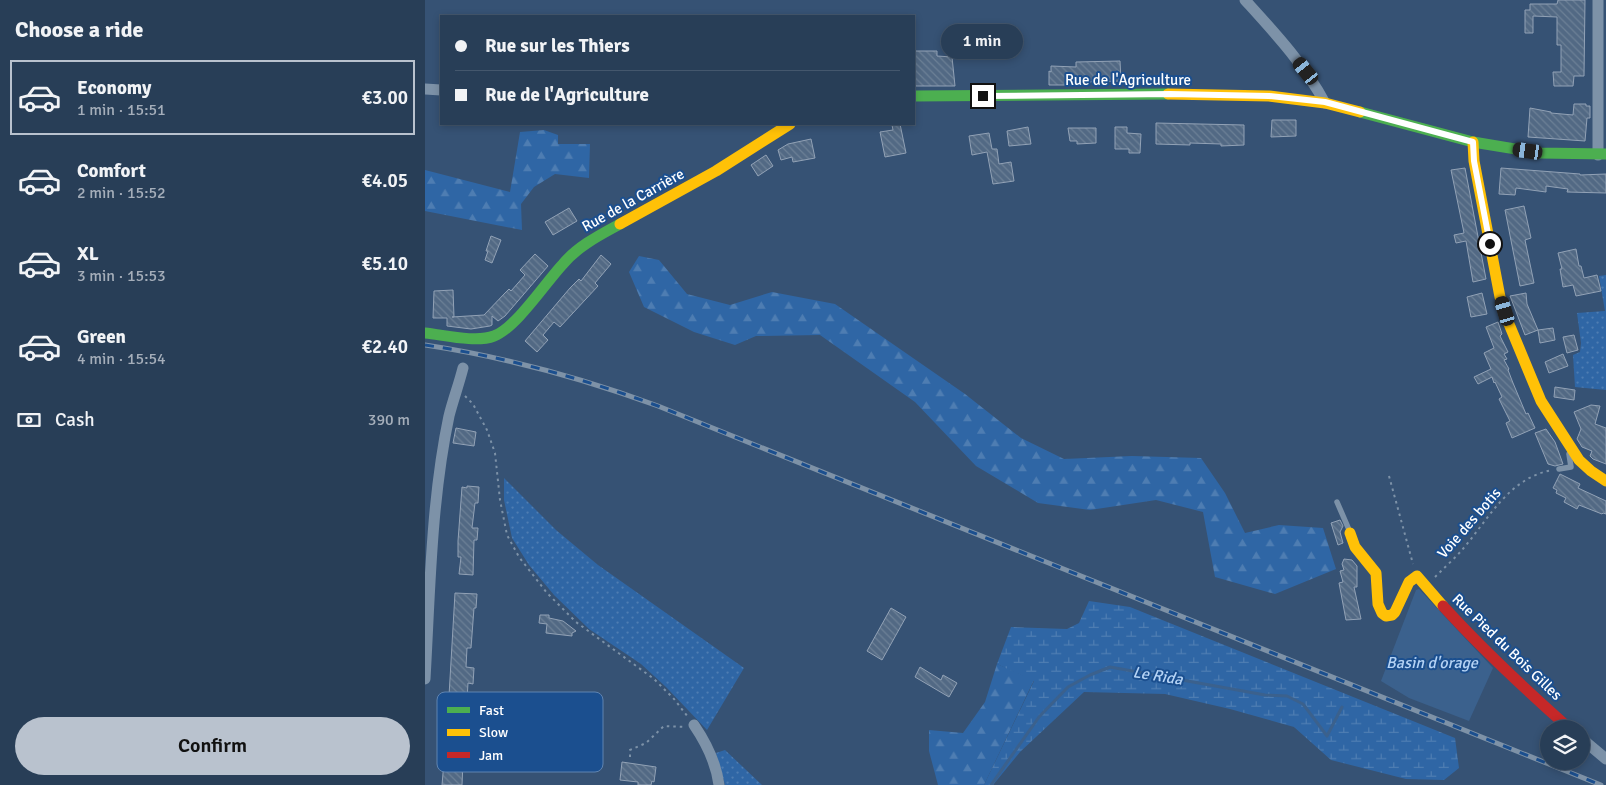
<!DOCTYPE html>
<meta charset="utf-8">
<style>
body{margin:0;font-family:Signika,sans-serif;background:#30455d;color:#f1f3f6;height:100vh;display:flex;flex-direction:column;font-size:19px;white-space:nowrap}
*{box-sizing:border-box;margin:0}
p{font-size:16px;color:#a5aeba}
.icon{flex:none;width:28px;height:28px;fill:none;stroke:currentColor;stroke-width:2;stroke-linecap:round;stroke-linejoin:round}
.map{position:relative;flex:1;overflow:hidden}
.details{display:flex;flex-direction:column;background:#283e57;width:425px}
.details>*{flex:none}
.hud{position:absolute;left:15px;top:15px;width:475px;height:110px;border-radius:0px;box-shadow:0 2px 8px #0003,0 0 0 1px #44576d;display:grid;align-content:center;height:110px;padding:0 15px;background:#283e57}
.tools{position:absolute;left:1115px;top:720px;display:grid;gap:10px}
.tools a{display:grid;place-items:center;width:50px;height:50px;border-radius:50%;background:#283e57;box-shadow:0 2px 8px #0003,0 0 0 1px #44576d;font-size:25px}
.end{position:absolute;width:22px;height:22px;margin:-11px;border:6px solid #fff;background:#111;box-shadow:0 0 0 2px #111}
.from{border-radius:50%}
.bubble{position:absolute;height:35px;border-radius:18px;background:#283e57;box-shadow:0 2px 8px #0003,0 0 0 1px #44576d;font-size:16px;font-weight:600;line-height:35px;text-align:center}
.car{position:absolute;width:15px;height:30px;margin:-15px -8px;border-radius:6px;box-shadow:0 0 4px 1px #0007;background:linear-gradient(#222 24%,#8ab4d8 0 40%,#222 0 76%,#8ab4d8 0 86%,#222 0)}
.hud b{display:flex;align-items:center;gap:18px;height:48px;font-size:19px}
.hud b+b{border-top:1px solid #44576d}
.hud i{width:12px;height:12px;background:#f1f3f6}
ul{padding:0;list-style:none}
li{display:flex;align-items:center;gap:15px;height:75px;margin:0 10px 8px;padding:0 5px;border:2px solid transparent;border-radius:0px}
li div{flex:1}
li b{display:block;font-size:19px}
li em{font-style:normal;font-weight:600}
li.active{border-color:#b9c2ce}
li>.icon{width:45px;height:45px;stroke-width:1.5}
h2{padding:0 15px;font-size:22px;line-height:60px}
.pay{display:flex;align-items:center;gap:12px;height:55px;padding:0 15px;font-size:19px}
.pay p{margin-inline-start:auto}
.primary-button{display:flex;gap:10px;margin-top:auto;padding:10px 15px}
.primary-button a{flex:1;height:58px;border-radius:30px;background:#b9c2ce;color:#111;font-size:20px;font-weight:600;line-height:58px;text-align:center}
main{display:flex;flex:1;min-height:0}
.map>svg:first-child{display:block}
.grass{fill:url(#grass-dots)}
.forest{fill:url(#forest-firs)}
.wetland{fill:url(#wetland-marsh)}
.water{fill:#3b618d}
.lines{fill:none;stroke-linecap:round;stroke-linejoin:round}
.stream{stroke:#3b618d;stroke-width:3}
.building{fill:url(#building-back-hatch);stroke:#92a2b6}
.path{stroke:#7d92a8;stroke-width:2;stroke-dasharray:2.5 4;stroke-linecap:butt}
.lane{stroke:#7d92a8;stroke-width:5.5}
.street{stroke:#7d92a8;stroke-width:11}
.fast{stroke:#4caf50;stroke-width:11}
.slow{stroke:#ffc107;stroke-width:11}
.jam{stroke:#c62828;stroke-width:11}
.rail-casing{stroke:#7e92a7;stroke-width:5}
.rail{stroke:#1b4f8f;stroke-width:3;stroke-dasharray:9;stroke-linecap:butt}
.route{stroke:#fff;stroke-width:6}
.labels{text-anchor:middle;stroke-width:4;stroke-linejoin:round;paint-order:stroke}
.street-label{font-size:15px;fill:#fff;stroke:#1b4f8f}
.water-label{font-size:16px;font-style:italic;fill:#b5d3f5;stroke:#1b4f8f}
.key{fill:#1b4f8f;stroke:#5f84b1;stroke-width:1}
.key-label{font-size:14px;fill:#fff}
</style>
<main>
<section class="details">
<h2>Choose a ride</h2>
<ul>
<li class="active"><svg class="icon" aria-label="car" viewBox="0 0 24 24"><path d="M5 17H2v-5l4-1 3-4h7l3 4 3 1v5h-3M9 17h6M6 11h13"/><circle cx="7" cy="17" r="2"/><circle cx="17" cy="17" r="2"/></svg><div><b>Economy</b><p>1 min · 15:51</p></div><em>€3.00</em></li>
<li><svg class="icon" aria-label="car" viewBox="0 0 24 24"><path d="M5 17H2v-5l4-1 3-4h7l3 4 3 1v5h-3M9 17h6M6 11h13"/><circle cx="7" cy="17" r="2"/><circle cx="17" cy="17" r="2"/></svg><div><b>Comfort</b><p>2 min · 15:52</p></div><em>€4.05</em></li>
<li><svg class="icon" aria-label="car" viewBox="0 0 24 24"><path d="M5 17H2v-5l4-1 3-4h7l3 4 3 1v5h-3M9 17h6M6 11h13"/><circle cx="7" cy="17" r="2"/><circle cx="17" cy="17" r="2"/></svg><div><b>XL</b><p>3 min · 15:53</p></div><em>€5.10</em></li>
<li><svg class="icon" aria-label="car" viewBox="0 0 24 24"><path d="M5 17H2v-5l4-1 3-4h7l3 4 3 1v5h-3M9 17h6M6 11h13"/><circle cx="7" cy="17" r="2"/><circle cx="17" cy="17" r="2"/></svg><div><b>Green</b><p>4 min · 15:54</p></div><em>€2.40</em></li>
</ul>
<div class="pay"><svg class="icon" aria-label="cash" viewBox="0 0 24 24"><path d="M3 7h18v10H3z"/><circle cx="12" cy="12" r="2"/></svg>Cash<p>390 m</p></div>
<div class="primary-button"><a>Confirm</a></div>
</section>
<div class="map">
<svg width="1181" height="785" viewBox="0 0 1181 785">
<defs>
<pattern id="grass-dots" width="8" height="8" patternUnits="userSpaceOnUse" patternTransform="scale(1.25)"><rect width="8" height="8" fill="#2f66a5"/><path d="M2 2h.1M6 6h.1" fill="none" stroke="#4e7db2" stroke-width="1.8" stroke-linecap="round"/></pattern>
<pattern id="forest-firs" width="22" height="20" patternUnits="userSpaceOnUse" patternTransform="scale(1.25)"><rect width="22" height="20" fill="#2f66a5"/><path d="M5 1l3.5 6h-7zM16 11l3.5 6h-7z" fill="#4e7db2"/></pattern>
<pattern id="wetland-marsh" width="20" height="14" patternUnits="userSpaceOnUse" patternTransform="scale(1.25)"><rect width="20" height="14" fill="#2f66a5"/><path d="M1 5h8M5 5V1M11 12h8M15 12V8" fill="none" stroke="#4e7db2"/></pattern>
<pattern id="building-back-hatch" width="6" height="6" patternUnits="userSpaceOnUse" patternTransform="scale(1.25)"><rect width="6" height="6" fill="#526984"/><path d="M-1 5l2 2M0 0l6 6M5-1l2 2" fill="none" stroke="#6c8096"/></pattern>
</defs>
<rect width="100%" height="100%" fill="#365274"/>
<path class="grass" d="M1181,275V390L1150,387L1148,355L1155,352L1156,343L1152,313L1180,311L1174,276Z
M79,478L131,530L173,565L319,668L282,730L241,687L216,664L164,629L129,595L104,565L87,538L79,500Z
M300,750L337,785H300L291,753Z"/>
<path class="forest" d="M119,130L133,135V144H165L164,178L130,174L109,187L96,204L97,230L0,211V170L85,192L95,132Z
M214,256L234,260L262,294L305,305L347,292L410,304L540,394L596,438L639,459L707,456L776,458L800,493L820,533L854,525L898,528L911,569L850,594L790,577L778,512L731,500L665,510L613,503L551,466L490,402L395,335L331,336L310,345L269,332L219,307L204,272Z
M572,664L609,680L559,785H513L504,751V730L538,733L560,702Z"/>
<path class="wetland" d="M664,601L705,607L1030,738L1034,768L1019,780L981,779L906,760L869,727L805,709L740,694L659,692L595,752L568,785H559L609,681L572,664L586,627L642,629L654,623Z"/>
<path class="water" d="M994,589L1068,668L1044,721L984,698L956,681L991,590Z"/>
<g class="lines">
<path class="stream" d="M566,785L614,717L643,687L665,675L685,667L840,695L862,696L878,704L902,736L917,707"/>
</g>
<path class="building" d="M1133,0H1160L1159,76H1149L1148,86H1129L1128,72H1136V45H1132V17L1108,16V33H1100V10H1105V4H1132Z
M489,51H512V56L527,57L530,86H489Z
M695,61L696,81L658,82V85H624V71L626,72V66L651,67V62Z
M1149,104H1161V106H1165V118H1162L1160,141L1103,137L1105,108L1126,112V113L1148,115Z
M847,120H871V136L846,137Z
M731,123L819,125V145L796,146V144L765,143V145L731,144Z
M475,124L481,153L460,157L455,132L468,130L467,125Z
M603,127L606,144L584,146L582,131Z
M690,127H702V133L716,134L715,153H704V149H690Z
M643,128H671V143L652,144V141H645Z
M564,133L567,149H572L574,164L586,162L589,181L568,184L562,152L547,155L544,136Z
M386,139L390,158L368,162L367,157L356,160L353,150L363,144Z
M341,155L348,166L333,176L326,165Z
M1040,168L1061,279L1048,282L1041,241L1031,243L1029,235L1039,233L1026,170Z
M1076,168L1155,174V175L1181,174V193L1142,192L1143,189L1121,186V192L1091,188L1090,195L1074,194Z
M1099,206L1106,238L1100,240L1109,283L1095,286L1080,210Z
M144,208L152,221L128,235L120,222Z
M66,236L76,240L67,263L60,260L63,251H61Z
M1151,249L1154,266H1156L1159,278L1172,275L1176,291L1151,296L1148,285L1138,287L1135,269H1137L1133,253Z
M110,254L123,266L80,316L73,321L67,316V325L65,326L46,329L22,326V318H8L9,291L28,290L29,317H27L59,315L80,293L84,289L86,291L100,275L95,270Z
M176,255L186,264L170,283L173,286L135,327L129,322L118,335L123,340L112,352L100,341L145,288L154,279L156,281Z
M1057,293L1062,314L1046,317L1042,297Z
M1101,293L1102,304L1113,330L1100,335L1085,296Z
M1073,322L1077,334L1075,336L1083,352L1079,354L1082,359L1079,360L1084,369L1083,370L1088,383L1101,414L1103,413L1110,428L1087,438L1081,423L1085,421L1074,399L1077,397L1070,382L1069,383L1067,377L1053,384L1049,377L1066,369L1059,353L1069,348L1061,327Z
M1128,328L1130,340L1115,343L1113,330Z
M1149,335L1153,350L1142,353L1138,337Z
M1138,354L1143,366L1124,373L1120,362Z
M1130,387L1150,390L1149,400L1129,397Z
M1166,405L1175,406L1170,424L1181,428V464L1168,459L1165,456L1167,451L1157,447L1152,439L1156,429L1149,412Z
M31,428L51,432L49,446L28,443Z
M1121,429L1130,442L1138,464L1130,466L1123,464L1110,433Z
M1135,474L1155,484L1153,488L1181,501V514L1178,513L1177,514L1154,505L1152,509L1139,502L1141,498L1131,493L1132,490L1128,488Z
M42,486L54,487L53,503H50L47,528H53L52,540H49L48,575L34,574L36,557H33V541L37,487L42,488Z
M915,520L918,526L915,532L918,543L913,545L906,523Z
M919,559L927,560L932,566V587H929L936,619L921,620L914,583L918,582L915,571L919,570L917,564Z
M30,593L52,594L51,608H49L46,648H42L41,667L49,668L48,684L43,683L42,700L47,701L42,742L40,741L38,762L37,785H17L20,750L29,751L30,714L23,713Z
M466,608L481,617L457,660L442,651Z
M115,615H124V618L138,621L151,631L147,633V636L121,633L122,624L114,623Z
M495,667L516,680L518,675L532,683L524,697L490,677Z
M197,762L231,767L229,782L227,781L226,785H213V782L195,780Z"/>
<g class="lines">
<path class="path" d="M40,396L48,404L62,430L70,453L75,500L82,535L94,557L122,593L151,622L229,679L249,699L263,717
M964,476L988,564
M1010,577C1019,568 1029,559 1037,550C1063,520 1084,477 1128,470
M205,757V750L221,743L239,726L260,727"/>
<path class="lane" d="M1134,469L1146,467L1144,454
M912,502L925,532"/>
<path class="street" d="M820,0C849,32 879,64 900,103
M1173,0V155
M0,89L16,90
M0,679C5,592 6,501 24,416C28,400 34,384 38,368
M269,725C282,744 291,762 294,785
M1156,738L1181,759"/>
<path class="fast" d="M489,96L743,94
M935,112L1048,142L1115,153L1181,154
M0,333C19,335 51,343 69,336C91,328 121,282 138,264C153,246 175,235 195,224"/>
<path class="slow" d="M743,94L844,96L900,103L935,112
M1048,142L1049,161L1075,297L1084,324L1116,401L1154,460L1166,471L1181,481
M195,224L291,171L365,124
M925,533L930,547L951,573L953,604L957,613L961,616L967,615L970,612L984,582L992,576L1018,606"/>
<path class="jam" d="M1018,606C1058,650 1101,690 1145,729"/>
<defs>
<path id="rail" d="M0,345C80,357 157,378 233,406L1176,785"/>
</defs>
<use href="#rail" class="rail-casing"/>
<use href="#rail" class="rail"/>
</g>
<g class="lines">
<path class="route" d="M558,96L745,94L844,96L900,102L1048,142L1049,161L1065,244"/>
</g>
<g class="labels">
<g class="street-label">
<text x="703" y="85">Rue de l'Agriculture</text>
<text transform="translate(208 200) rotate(-29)" y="5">Rue de la Carrière</text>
<text transform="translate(1044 523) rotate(-49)" y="5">Voie des botis</text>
<text transform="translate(1082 647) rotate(44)" y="5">Rue Pied du Bois Gilles</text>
</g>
<g class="water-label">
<text x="1007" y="668">Basin d'orage</text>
<text transform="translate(733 675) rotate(9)" y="6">Le Rida</text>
</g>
</g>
<rect x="12" y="692" width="166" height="80" rx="8" class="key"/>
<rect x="22" y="707" width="23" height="6" fill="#4caf50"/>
<rect x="22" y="729" width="23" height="7" fill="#ffc107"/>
<rect x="22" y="752" width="23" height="6" fill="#c62828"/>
<g class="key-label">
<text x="54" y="715">Fast</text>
<text x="54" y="737">Slow</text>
<text x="54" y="760">Jam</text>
</g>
</svg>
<div class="tools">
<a><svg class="icon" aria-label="layers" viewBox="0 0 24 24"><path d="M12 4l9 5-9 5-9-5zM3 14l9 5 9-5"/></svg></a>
</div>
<i class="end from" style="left:1065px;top:244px"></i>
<i class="end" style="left:558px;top:96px"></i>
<div class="bubble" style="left:516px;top:24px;width:82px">1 min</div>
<i class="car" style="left:881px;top:71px;rotate:321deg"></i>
<i class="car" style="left:1103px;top:151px;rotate:278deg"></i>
<i class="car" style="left:1080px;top:311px;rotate:343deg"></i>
<div class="hud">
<b><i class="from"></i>Rue sur les Thiers</b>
<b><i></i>Rue de l'Agriculture</b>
</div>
</div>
</main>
